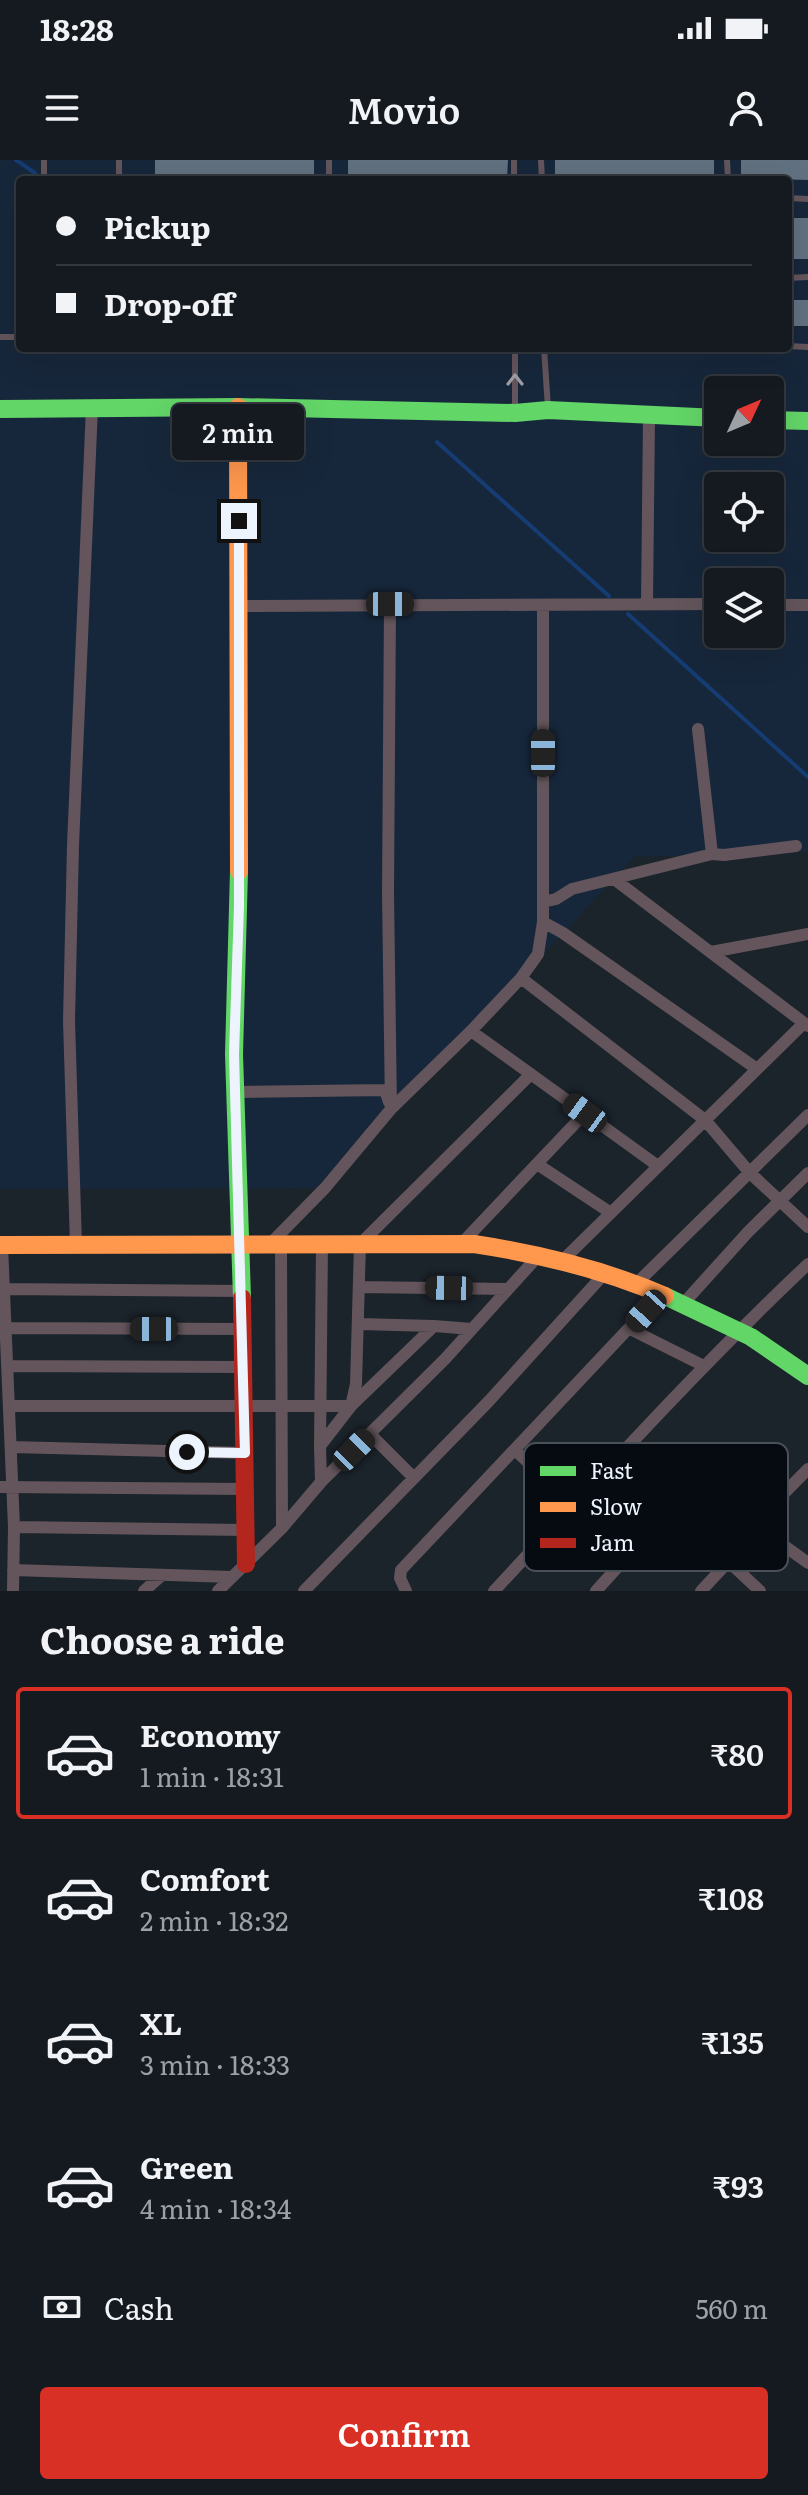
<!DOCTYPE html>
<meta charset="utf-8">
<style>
body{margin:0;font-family:Literata,serif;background:#21272d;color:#f1f3f6;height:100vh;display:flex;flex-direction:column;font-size:30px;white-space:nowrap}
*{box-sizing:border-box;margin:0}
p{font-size:26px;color:#9da1a5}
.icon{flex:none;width:44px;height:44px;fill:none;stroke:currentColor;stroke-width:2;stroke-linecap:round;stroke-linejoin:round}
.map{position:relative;height:1431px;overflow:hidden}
.details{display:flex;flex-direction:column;background:#141a20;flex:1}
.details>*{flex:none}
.top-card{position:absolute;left:16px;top:16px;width:776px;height:176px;border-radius:8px;box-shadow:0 8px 32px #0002,0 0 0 2px #33383e;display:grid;align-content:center;height:176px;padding:0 40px;background:#141a20}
.needle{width:52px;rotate:46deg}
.controls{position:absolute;left:704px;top:216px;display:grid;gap:16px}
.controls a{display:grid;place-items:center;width:80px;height:80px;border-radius:8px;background:#141a20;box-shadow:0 8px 32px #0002,0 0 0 2px #33383e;font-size:40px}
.end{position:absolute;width:36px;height:36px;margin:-18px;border:10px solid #edf4fd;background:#111;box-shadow:0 0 0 4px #111}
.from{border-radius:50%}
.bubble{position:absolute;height:56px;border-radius:8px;background:#141a20;box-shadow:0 8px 32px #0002,0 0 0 2px #33383e;font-size:26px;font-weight:600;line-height:56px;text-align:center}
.car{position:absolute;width:24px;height:48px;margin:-24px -12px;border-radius:10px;box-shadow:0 0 6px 2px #0007;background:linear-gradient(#222 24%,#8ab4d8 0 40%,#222 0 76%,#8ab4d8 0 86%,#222 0)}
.top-card b{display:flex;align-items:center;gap:28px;height:76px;font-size:30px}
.top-card b+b{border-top:2px solid #33383e}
.top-card i{width:20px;height:20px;background:#f1f3f6}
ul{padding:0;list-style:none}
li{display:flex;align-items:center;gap:24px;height:132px;margin:0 16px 12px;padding:0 24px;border:4px solid transparent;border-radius:8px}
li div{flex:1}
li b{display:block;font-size:30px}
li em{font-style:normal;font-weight:600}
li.on{border-color:#d93025}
li>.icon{width:72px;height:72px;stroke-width:1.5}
h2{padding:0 40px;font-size:36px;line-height:96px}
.pay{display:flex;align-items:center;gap:20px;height:88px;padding:0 40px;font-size:30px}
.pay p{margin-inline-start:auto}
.cta{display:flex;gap:16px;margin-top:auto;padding:16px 40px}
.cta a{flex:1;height:92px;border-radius:8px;background:#d93025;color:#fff;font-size:32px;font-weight:600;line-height:92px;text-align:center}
.status{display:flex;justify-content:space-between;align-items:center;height:56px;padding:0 40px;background:#141a20;direction:ltr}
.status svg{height:22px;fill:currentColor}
header{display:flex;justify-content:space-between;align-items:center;height:104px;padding:0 40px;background:#141a20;font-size:36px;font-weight:600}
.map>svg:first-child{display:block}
.built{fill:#17273b;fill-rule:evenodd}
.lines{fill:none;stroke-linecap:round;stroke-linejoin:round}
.stream{stroke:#153d73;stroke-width:4}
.building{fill:#627181}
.lane{stroke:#63555b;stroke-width:6}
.street{stroke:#63555b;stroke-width:12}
.fast{stroke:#63d668;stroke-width:18}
.slow{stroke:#ff974d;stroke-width:18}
.jam{stroke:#b3261e;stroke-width:18}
.oneway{stroke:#a19da4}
.route{stroke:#edf4fd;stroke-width:10}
.key{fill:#060b12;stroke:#4b5158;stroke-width:2}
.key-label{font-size:22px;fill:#edf4fd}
</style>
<div class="status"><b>18:28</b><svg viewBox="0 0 49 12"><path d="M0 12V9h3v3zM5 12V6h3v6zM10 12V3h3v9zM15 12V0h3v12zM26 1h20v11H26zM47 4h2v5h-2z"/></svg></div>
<header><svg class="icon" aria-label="menu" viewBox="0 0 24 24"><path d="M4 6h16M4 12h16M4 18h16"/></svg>Movio<svg class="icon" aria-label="person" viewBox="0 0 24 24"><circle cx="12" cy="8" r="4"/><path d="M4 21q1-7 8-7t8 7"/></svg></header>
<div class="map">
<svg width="808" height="1431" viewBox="0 0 808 1431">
<rect width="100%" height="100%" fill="#1b232b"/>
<path class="built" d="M0,0H808V692L634,697L325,1028L0,1029ZM20,20H788V188H20ZM718,230H770V282H718ZM718,326H770V378H718ZM718,422H770V474H718Z"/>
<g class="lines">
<path class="stream" d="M16,0L35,13
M437,282L609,436
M628,454L808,617"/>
</g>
<path class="building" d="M155,0H314V20H155Z
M348,0H508L507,19L348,17Z
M555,0H714V20H555Z
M741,0H808V20L741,18Z
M788,58H808V99H788Z
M788,140H808V166H788Z"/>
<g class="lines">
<path class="lane" d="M44,0V20
M119,0V20
M329,0V20
M514,0V20
M541,0L542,20
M727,0L728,20
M788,38L808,39
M788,118L808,117
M0,177H20
M788,186L808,187
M219,188H267
M515,188V249
M544,188L548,248"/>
<path class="street" d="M390,444L388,733L391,949
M647,444L649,256
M770,445H808
M238,446L718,444
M698,569L712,694
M614,719L808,866
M543,742L556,739L572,729L712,694L724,695L796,686
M543,762L563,773L757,909
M711,792L808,774
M521,818L705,960L750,1013L808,1067
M471,871L658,1006
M235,932L385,930L389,942
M537,1004L611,1053
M270,1084L325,1028L391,949L471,871L521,818L538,794L543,762V445
M281,1084L282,1368
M461,1084L585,953
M2,1085L14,1367L13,1431
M76,1085L69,861L73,685L92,247
M563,1100L804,863
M635,1125L808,955
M359,1127L508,1129
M4,1129L242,1131
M683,1144L748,1072L808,1013
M359,1164L434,1166
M6,1168L243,1169
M630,1169L704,1206
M8,1206L244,1207
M9,1246H351L434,1166L472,1169
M370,1274L414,1318
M320,1286L322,1083
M11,1287L245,1293
M515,1290L573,1345
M617,1297L760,1431
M808,1309L754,1364L808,1403
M321,1322L320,1286L351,1246L356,1224L360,1084L531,914
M0,1327L246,1329
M14,1367L246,1370
M723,1396L754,1364
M13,1410L232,1417
M144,1431L162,1415
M218,1431L282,1368L321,1322L445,1199L540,1094
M304,1431L489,1241L605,1113
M406,1431L400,1418L401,1410L661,1134
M494,1431C597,1320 698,1208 808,1104
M596,1431L671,1348
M701,1431L728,1402"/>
<path class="fast" d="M0,249L238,247L515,253L548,250L718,258
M770,260L808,261
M239,711L234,894L242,1138
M665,1136L751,1177L808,1216"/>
<path class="slow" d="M238,247L239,711
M0,1085L474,1084C540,1094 603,1109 665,1136"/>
<path class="jam" d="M242,1138L246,1404"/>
</g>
<defs><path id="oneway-chevron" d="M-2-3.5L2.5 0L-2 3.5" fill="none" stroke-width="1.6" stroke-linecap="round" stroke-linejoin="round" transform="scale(2)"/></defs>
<use class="oneway" href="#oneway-chevron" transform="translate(515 220) rotate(-90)"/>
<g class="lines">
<path class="route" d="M187,1292L245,1293L234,894L239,746V361"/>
</g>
<rect x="524" y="1283" width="264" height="128" rx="12" class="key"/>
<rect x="540" y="1306" width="36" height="10" fill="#63d668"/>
<rect x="540" y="1342" width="36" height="10" fill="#ff974d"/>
<rect x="540" y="1378" width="36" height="10" fill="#b3261e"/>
<g class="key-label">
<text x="590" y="1319">Fast</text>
<text x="590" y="1355">Slow</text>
<text x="590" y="1391">Jam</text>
</g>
</svg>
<div class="controls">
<a><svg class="needle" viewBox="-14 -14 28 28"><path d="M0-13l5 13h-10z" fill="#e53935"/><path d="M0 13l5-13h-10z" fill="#9da1a5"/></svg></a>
<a><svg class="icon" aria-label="locate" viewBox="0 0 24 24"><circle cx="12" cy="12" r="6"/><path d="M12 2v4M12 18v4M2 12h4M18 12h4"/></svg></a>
<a><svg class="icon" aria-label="layers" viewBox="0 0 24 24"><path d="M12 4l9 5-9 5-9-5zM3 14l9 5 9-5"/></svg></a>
</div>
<i class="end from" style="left:187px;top:1292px"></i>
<i class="end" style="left:239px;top:361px"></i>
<div class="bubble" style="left:172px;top:244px;width:132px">2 min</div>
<i class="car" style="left:390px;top:444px;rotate:90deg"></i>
<i class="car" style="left:543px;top:593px;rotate:0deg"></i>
<i class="car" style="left:585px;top:953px;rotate:306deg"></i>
<i class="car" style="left:449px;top:1128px;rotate:271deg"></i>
<i class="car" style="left:646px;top:1151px;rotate:222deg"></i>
<i class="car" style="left:154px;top:1169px;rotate:270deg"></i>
<i class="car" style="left:354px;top:1290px;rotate:45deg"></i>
<div class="top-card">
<b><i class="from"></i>Pickup</b>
<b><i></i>Drop-off</b>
</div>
</div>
<section class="details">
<h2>Choose a ride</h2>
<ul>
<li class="on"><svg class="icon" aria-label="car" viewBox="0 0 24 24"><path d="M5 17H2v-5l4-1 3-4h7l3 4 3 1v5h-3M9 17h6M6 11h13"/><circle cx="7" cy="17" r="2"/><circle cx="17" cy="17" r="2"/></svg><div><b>Economy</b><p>1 min · 18:31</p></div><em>₹80</em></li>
<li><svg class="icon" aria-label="car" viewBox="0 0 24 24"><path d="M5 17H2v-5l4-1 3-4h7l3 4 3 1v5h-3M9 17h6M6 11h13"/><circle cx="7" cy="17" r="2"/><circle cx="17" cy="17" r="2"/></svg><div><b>Comfort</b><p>2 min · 18:32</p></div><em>₹108</em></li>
<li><svg class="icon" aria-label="car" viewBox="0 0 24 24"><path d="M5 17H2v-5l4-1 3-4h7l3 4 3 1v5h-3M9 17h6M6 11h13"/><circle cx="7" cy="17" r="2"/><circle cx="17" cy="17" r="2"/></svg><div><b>XL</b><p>3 min · 18:33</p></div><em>₹135</em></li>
<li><svg class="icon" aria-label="car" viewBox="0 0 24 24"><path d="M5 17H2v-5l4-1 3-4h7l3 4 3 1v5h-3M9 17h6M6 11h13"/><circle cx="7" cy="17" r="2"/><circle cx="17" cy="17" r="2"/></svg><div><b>Green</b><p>4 min · 18:34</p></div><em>₹93</em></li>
</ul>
<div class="pay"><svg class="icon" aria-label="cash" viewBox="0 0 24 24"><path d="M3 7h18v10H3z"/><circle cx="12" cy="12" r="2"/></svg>Cash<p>560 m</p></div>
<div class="cta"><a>Confirm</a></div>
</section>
